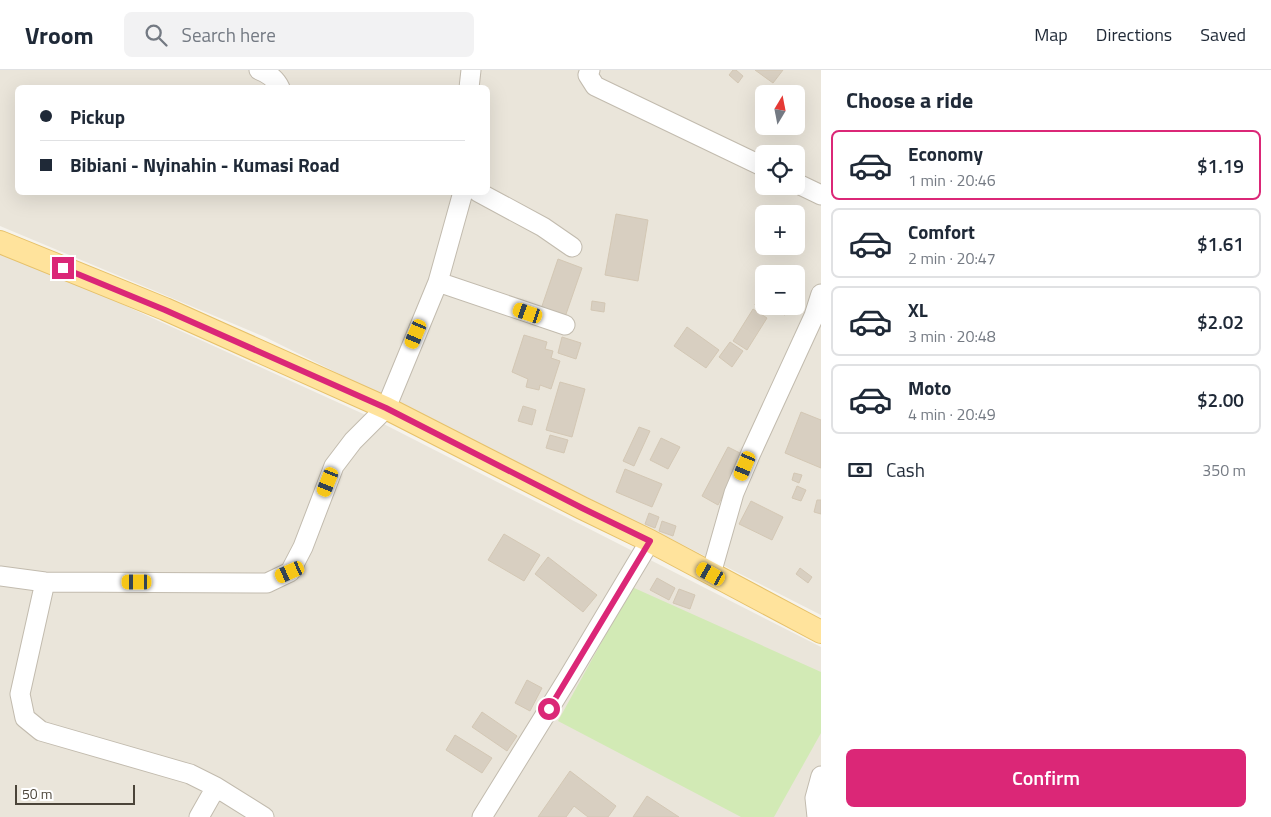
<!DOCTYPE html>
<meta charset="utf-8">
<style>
body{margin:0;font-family:"Titillium Web",sans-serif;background:#f2f2f3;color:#1f2937;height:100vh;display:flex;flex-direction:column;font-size:19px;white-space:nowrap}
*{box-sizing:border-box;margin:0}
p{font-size:16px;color:#747a83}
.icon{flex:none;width:28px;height:28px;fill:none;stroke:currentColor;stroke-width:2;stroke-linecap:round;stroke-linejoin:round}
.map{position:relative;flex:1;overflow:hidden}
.sheet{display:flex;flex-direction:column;background:#fff;width:450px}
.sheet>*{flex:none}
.guide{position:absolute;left:15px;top:15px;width:475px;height:110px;border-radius:8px;box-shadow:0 5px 20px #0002;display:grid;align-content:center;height:110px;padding:0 25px;background:#fff}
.needle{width:32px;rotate:10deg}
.fabs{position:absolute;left:755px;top:15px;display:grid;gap:10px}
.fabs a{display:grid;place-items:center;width:50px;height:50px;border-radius:8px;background:#fff;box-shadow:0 5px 20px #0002;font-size:25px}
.scale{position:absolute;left:15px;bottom:12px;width:120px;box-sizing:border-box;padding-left:5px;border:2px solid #4b4439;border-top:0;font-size:14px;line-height:18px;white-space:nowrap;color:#4b4439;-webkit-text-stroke:4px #fff;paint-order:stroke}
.end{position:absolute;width:22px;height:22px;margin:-11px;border:6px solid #db2777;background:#fff;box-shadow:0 0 0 2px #fff}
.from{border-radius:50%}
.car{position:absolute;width:15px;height:30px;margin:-15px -8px;border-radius:6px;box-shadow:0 0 4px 1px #0007;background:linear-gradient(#f5c518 24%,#345 0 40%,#f5c518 0 76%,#345 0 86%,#f5c518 0)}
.guide b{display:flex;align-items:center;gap:18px;height:48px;font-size:19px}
.guide b+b{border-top:1px solid #e0e1e3}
.guide i{width:12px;height:12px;background:#1f2937}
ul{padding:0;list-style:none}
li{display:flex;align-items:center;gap:15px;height:70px;margin:0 10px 8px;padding:0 15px;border:2px solid #e0e1e3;border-radius:8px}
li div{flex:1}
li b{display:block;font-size:19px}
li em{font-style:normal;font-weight:600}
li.current{border-color:#db2777}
li>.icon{width:45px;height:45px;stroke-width:1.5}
h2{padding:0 25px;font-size:22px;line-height:60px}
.pay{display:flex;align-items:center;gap:12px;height:55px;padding:0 25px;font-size:19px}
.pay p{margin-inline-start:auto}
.cta{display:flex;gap:10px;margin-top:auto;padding:10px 25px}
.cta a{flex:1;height:58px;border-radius:8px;background:#db2777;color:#fff;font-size:20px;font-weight:600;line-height:58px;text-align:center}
header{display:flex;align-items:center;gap:30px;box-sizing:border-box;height:70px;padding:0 25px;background:#fff;border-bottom:1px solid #e0e1e3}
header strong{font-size:24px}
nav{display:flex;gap:28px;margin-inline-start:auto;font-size:18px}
.search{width:350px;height:45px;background:#f2f2f3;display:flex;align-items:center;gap:12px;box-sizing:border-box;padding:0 18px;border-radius:8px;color:#747a83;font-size:19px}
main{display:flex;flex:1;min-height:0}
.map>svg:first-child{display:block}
.residential{fill:#eae5da;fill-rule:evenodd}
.green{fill:#d2eab5}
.building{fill:#d8cfc1;stroke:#d3c7b4}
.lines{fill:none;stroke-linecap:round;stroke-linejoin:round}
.minor-casing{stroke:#c2bbae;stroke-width:21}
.major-casing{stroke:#e6c16a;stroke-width:24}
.minor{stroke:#fff;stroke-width:19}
.major{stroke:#ffe39c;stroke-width:22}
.route{stroke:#db2777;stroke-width:6}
</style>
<header>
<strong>Vroom</strong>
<div class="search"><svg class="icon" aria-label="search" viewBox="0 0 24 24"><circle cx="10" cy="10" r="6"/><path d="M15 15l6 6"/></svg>Search here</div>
<nav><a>Map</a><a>Directions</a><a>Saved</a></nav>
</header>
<main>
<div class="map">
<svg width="821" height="747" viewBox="0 0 821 747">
<rect width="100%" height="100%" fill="#f6f3ec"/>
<path class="residential" d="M0,0H821V545L687,477L265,267L0,156ZM18,18H488V122H18ZM764,24H796V56H764ZM764,84H796V116H764ZM764,144H796V176H764ZM764,204H796V236H764Z
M0,184L93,221L370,347L821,577V747H0Z"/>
<path class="green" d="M632,517L821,602V663L774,747H741L558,651Z"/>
<path class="building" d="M733,0H736L743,6L738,13L729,5Z
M755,0H783L773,13Z
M616,144L648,150L638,211L605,205Z
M558,189L582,198L565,247L541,239Z
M764,208V236H788L785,245L755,235Z
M592,231L605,233L604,242L591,240Z
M753,239L767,248L747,280L733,271Z
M687,257L719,280L706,298L674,276Z
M524,265L547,272L545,279L553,281L551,288L560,291L551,319L540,315L539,320L526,317L528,309L512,302Z
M562,267L581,273L576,289L558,283Z
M730,272L743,281L732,297L719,287Z
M560,312L585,319L572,367L546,360Z
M523,336L536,340L532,355L518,351Z
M801,342L821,350V398L785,383Z
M639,357L650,361L634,396L623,391Z
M550,365L568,370L564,383L546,378Z
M661,368L680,377L668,399L650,390Z
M728,377L744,385L718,435L702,426Z
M625,399L662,414L652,437L616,422Z
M794,403L802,405L799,413L792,410Z
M797,416L806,420L801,431L792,428Z
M817,430H821V444L814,442Z
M751,431L783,447L772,470L739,454Z
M649,443L659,447L655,458L645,454Z
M662,451L676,456L673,466L659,461Z
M504,464L540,485L524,511L488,490Z
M548,487L597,525L583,542L535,504Z
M800,498L812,507L808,513L796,504Z
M657,508L675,518L669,530L650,520Z
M679,519L695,525L690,539L673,533Z
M527,610L542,618L530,641L515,633Z
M482,642L517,666L507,681L472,657Z
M455,665L492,688L482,703L446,680Z
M570,701L616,736L608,747H588L574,736L566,747H538Z
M647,726L679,747H633Z"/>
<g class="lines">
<defs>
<path id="minor" d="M259,0C267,3 276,9 280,18
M590,0L588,5L595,16L764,97
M469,18L471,0
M796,113L821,125
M478,122L543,157L572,177
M438,212L565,255
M711,504L734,423L751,383L814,246L821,224
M0,506L45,512L267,513L290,502L303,477L334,396L353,371L386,338L438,212L463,122
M45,512L20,624L25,648L41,661L190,704L216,717L264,747
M199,747L216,717
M482,747L568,608L650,471
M817,747L815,728L821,706"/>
<path id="major" d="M0,172L165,239L386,338L582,438L650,471L821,562"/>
</defs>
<use href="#minor" class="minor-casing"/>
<use href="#major" class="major-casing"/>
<use href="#minor" class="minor"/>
<use href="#major" class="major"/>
</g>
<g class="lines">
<path class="route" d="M63,198L165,240L386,338L582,438L650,471L549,639"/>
</g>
</svg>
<div class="fabs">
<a><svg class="needle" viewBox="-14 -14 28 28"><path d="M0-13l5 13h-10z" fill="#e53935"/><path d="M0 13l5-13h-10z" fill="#747a83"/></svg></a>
<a><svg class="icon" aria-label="locate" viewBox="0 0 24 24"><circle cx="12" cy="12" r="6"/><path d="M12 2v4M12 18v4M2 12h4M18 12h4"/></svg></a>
<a>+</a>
<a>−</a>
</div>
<div class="scale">50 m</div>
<i class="end from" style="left:549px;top:639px"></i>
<i class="end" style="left:63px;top:198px"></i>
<i class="car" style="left:528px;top:243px;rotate:289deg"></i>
<i class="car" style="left:416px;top:264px;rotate:203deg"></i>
<i class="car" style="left:745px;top:396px;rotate:203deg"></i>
<i class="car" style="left:328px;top:412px;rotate:202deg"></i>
<i class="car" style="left:290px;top:502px;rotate:246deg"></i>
<i class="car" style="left:711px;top:504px;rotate:299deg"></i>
<i class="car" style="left:137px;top:512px;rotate:270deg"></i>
<div class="guide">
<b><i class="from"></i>Pickup</b>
<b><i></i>Bibiani - Nyinahin - Kumasi Road</b>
</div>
</div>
<section class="sheet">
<h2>Choose a ride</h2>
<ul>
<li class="current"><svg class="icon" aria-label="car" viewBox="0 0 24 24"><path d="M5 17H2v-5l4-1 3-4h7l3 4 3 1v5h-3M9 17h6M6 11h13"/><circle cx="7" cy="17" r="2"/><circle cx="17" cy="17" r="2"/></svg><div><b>Economy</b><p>1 min · 20:46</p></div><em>$1.19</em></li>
<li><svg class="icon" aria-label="car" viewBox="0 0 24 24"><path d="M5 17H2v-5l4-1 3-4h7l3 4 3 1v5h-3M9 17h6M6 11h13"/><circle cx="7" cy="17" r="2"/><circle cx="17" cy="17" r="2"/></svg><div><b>Comfort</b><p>2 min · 20:47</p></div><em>$1.61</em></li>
<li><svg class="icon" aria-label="car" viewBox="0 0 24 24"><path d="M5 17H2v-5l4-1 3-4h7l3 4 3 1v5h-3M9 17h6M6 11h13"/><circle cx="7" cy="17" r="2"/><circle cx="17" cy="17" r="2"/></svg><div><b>XL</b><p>3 min · 20:48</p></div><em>$2.02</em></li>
<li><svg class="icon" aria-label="car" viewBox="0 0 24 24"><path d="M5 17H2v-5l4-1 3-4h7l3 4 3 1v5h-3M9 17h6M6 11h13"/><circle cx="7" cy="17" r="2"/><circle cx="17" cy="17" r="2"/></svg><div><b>Moto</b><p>4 min · 20:49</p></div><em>$2.00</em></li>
</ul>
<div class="pay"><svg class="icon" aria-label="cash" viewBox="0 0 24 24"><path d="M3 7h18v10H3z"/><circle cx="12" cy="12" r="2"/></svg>Cash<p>350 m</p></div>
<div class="cta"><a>Confirm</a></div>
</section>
</main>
